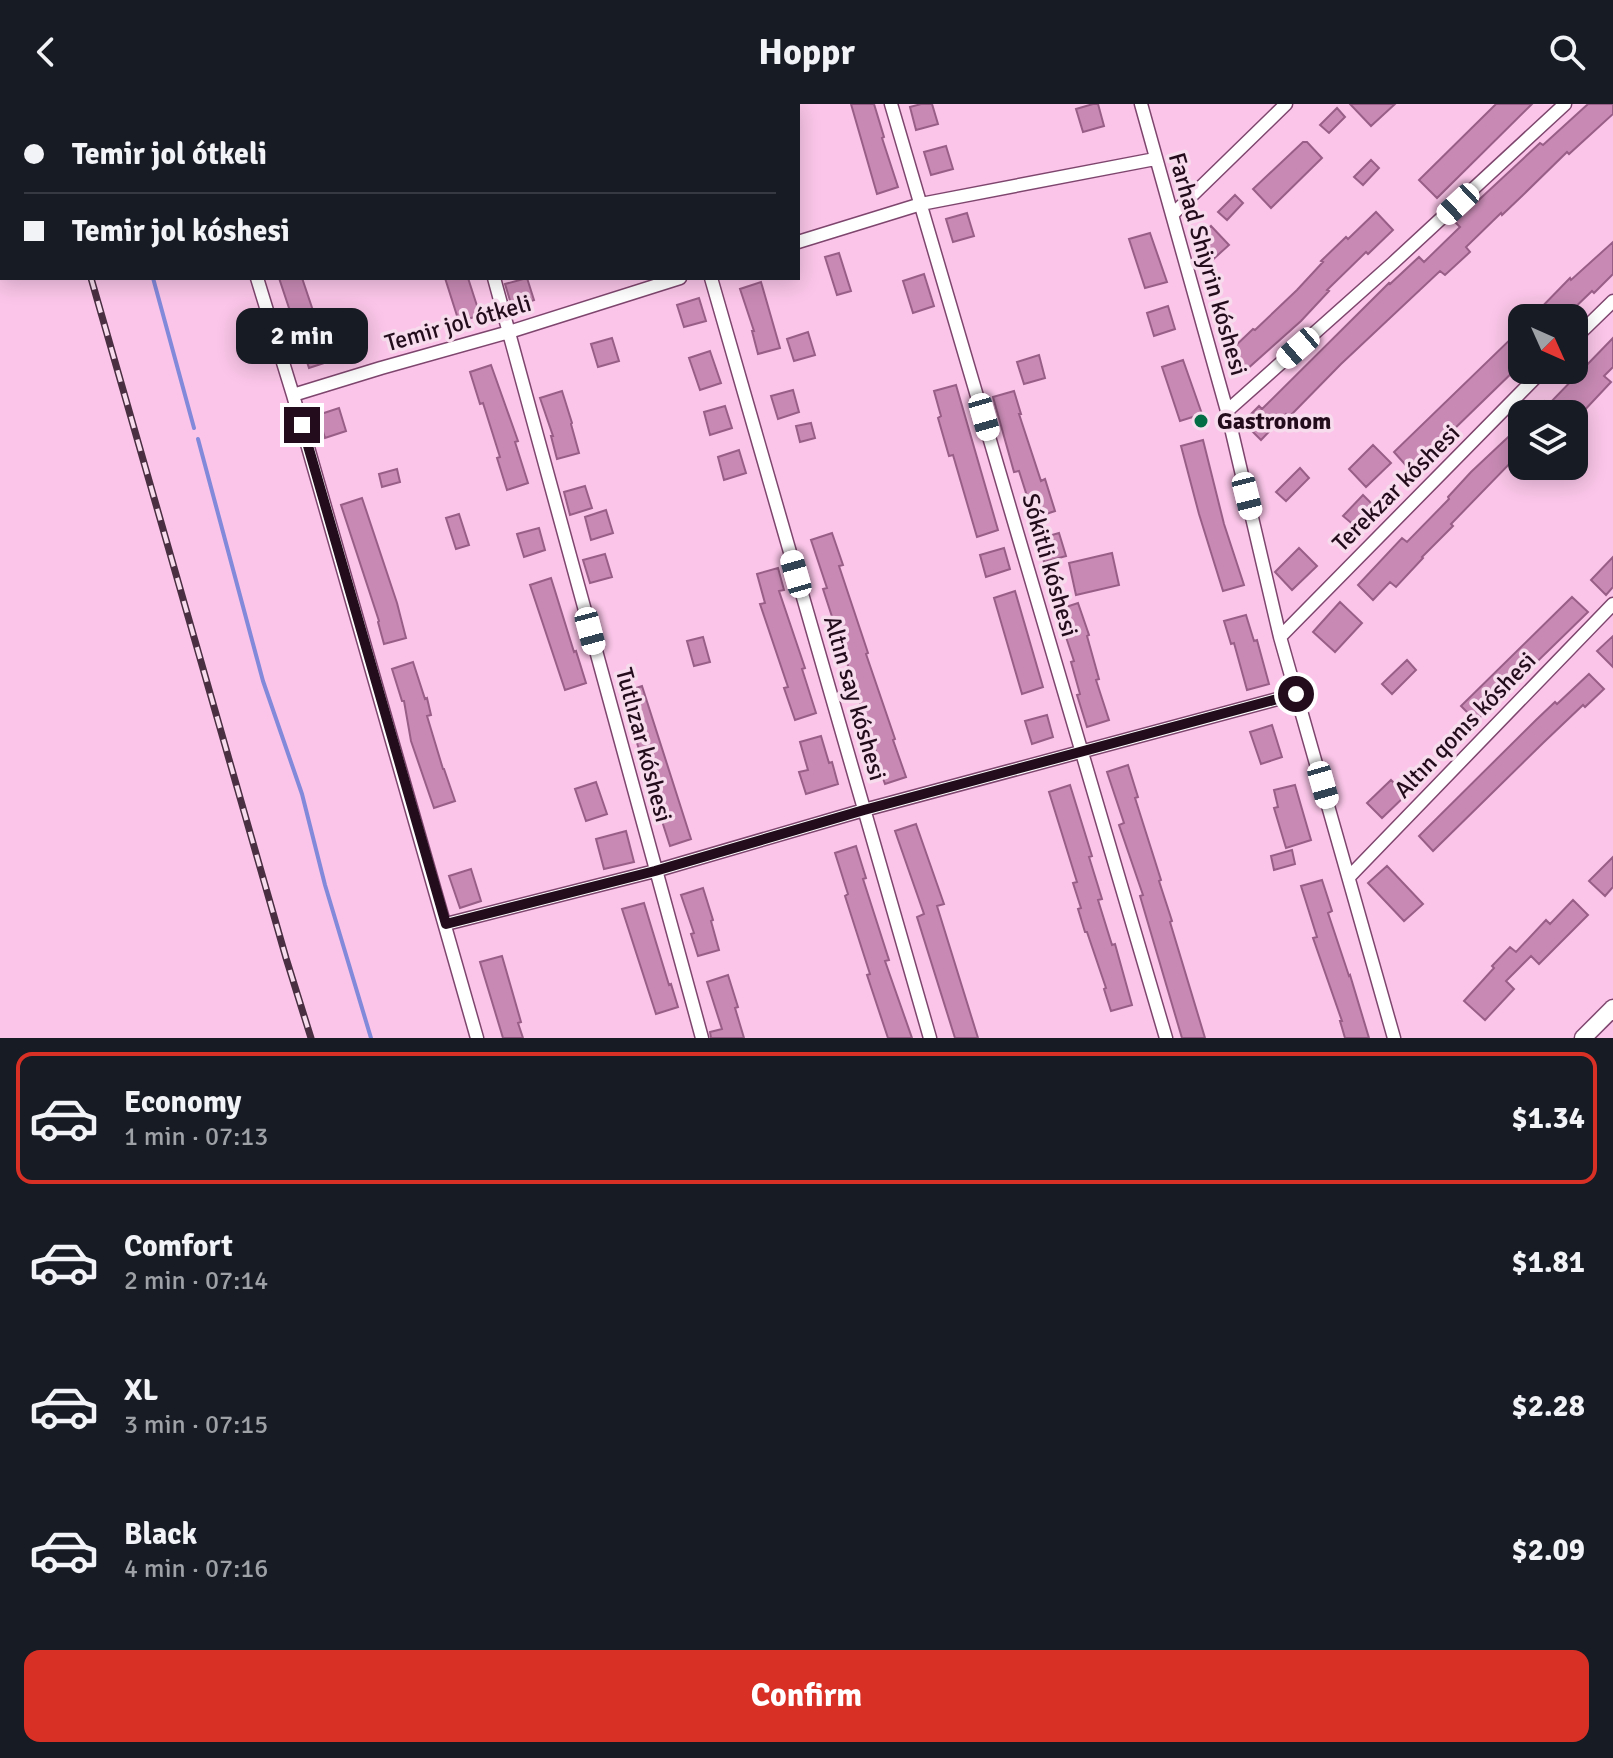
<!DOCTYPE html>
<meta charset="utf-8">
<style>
body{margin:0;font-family:Signika,sans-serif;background:#20242c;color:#f1f3f6;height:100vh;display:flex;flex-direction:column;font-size:30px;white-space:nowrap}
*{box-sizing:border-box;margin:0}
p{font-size:26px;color:#9ea1a6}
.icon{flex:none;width:44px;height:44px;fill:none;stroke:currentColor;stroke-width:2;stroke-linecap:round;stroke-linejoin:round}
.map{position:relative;height:934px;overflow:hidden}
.drawer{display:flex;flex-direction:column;background:#171b24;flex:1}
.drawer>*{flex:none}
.top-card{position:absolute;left:0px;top:0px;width:800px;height:176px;box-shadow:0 4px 20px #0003;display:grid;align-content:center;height:176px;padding:0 24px;background:#171b24}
.needle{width:52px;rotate:135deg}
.controls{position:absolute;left:1508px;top:200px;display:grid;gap:16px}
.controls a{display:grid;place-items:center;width:80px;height:80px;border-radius:16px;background:#171b24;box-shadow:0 4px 20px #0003;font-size:40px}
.end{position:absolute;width:36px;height:36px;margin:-18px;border:10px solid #230d1d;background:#fff;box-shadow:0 0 0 4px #fff}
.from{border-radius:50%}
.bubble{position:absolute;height:56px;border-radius:16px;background:#171b24;box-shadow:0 4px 20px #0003;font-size:26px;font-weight:700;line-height:56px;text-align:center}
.car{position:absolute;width:24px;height:48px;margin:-24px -12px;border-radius:10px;box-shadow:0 0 6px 2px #0007;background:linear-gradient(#fff 24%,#345 0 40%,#fff 0 76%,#345 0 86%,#fff 0)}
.top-card b{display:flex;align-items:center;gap:28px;height:76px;font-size:30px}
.top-card b+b{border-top:2px solid #363941}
.top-card i{width:20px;height:20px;background:#f1f3f6}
ul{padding:14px 0 0;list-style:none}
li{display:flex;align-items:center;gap:24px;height:132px;margin:0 16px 12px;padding:0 8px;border:4px solid transparent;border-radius:16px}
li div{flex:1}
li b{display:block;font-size:30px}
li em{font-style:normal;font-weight:700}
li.selected{border-color:#d93025}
li>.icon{width:72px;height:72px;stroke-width:1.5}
.action{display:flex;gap:16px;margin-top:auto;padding:16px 24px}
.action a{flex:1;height:92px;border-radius:16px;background:#d93025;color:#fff;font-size:32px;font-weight:700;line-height:92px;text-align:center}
header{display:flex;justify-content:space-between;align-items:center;height:104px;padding:0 24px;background:#171b24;font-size:36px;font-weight:700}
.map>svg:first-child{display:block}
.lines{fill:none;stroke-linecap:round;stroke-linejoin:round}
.stream{stroke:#8288da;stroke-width:4}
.building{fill:#c88ab4;stroke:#995e87;stroke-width:2}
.street-casing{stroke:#7e466e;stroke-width:15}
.secondary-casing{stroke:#7e466e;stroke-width:19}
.street{stroke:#fff;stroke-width:12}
.secondary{stroke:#fff;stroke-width:16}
.rail-casing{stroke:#4a2e42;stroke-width:7}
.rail{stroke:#f7dced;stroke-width:4;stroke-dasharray:12;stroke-linecap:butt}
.route{stroke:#230d1d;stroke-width:10}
.poi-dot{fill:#036d45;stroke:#f7dced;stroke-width:3}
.labels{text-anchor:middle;stroke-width:7;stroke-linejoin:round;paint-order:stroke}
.street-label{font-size:24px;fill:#230d1d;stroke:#f7dced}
.poi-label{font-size:24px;font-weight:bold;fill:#230d1d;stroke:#f7dced;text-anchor:start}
</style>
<header><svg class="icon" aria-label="back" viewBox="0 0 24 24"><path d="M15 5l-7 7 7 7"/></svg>Hoppr<svg class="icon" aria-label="search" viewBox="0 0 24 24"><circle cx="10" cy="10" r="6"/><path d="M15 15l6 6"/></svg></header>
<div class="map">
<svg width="1613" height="934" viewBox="0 0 1613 934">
<rect width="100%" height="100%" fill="#fac5e8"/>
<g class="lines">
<path class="stream" d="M101,0L102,2
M153,174L194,324
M198,335L263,577L302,690L325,781L371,934"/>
</g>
<path class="building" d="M851,0H874L884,33L882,34L898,83L877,90Z
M921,0H932L938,20L916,26L910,3Z
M1093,0H1098L1104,22L1083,28L1076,5Z
M1350,0H1395L1371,22Z
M1496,0H1532L1437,94L1419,76Z
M1588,0H1613V10L1569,50L1567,48L1523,91L1502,111L1501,109L1466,143L1470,148L1445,171L1440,167L1341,260L1289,313L1286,310L1261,336L1243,318L1259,302L1262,305L1389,179L1390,180L1419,153L1424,158L1460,123L1455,118L1540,39L1543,41Z
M1337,4L1345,13L1329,29L1320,21Z
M1303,38H1307L1322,54L1271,104L1253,85Z
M946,42L953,65L931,71L924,48Z
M1371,56L1379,64L1363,81L1354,73Z
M1235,91L1243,99L1227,116L1218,108Z
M1376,108L1393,126L1368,150L1366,148L1327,186L1329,187L1301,217L1246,266L1229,248L1253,225L1255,226L1297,186L1323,158L1321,157L1346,133L1348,135Z
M967,109L974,132L953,138L946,115Z
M1211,122L1229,141L1209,159L1192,140Z
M1150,129L1167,178L1145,184L1129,135Z
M1613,138V170L1594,189L1592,187L1564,214H1531L1570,174L1571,176Z
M839,149L851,187L837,191L825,153Z
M924,170L934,202L913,209L903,177Z
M279,174H302L330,257L309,264Z
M445,174H468L480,211L459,218Z
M527,174L534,196L512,203L505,180Z
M761,178L780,244L758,250L752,227H754L740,185Z
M699,194L706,217L684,223L677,201Z
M1168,202L1175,225L1154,232L1147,209Z
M1522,224V259L1411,367L1394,348Z
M808,228L815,251L794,257L787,235Z
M612,234L619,257L598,263L591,240Z
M1613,234V263L1604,272L1611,278L1581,310H1532L1545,297L1549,300Z
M710,247L721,279L700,286L689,254Z
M1039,251L1045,274L1024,280L1017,258Z
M1183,256L1202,310L1180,317L1162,263Z
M491,261L518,337L515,338L528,379L507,386L497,354L500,353L483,299L480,300L470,268Z
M956,281L998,426L977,433L953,351L949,352L938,314L941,312L934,287Z
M793,286L799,308L778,315L771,292Z
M562,287L572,319L571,320L579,349L557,355L551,332H553L540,294Z
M1014,287L1021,310H1019L1041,377L1045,375L1055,407L1034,414L1019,367L1014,368L993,293Z
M725,302L732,324L710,331L704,308Z
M339,304L346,327L325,334L318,311Z
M811,319L815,334L800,338L796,322Z
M1522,320V360L1515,354L1451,420L1453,422L1422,453L1423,454L1396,483L1390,478L1373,496L1358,481L1402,434L1407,438L1449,395L1448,393L1471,368Z
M1203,336L1224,420L1244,481L1223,487L1199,410L1181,342Z
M1373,341L1391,359L1366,383L1349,365Z
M739,346L746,369L724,376L718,353Z
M1300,364L1309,374L1286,397L1276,388Z
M397,365L400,378L382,383L379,370Z
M585,382L592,404L570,411L564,388Z
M1363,391L1375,403L1356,423L1343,412Z
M362,394L397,499L406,534L384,540L378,518L379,517L341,401Z
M606,406L613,429L591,436L585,413Z
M459,410L469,441L456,445L446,414Z
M539,424L545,446L524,453L517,430Z
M832,429L843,461L839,462L868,549L866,550L895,635L893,636L906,673L885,680L874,649L876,648L823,485L827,484L811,436Z
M1059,429L1066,452L1044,458L1038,435Z
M1004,444L1010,465L986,473L980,451Z
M1299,444L1317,462L1292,486L1275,468Z
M1112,449L1119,481L1076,491L1069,459Z
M605,450L612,473L590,479L583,456Z
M1613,453V483L1606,491L1591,476Z
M778,464L784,486L779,487L805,564L802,565L816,609L795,616L784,584L788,583L760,500L765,499L757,470Z
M551,474L574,548L576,547L586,579L565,586L530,481Z
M1015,487L1043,583L1022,590L994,494Z
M1572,493L1588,508L1476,617L1461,602Z
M1340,498L1362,519L1335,548L1313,528Z
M1078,499L1089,531L1087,532L1099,575L1096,576L1109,616L1087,623L1077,591L1080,590L1071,558L1074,557L1057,506Z
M1246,511L1254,537L1257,536L1269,580L1247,586L1234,539L1231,540L1224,517Z
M1613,532V563L1597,547Z
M703,533L710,558L694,562L687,537Z
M1407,556L1416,566L1392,590L1382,580Z
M413,558L425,595L427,594L431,611L427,612L443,665H444L455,697L434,704L411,637L404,597H402L392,565Z
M1589,570L1604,585L1585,603L1583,601L1543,639L1433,747L1419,732L1536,616L1555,598L1557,600Z
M642,582L691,735L670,742L621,589Z
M1047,611L1053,633L1032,640L1025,617Z
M1272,621L1282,653L1261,660L1250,628Z
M821,632L829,659L832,658L838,680L806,690L799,668L808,666L800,638Z
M1128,661L1138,693L1135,694L1161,776L1159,777L1172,817L1170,818L1205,934H1182L1140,792L1143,791L1119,721L1124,719L1107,668Z
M1391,676L1406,691L1382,714L1367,699Z
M596,678L607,710L586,717L575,685Z
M1070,681L1092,752L1089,753L1102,795L1098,796L1112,841L1115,840L1132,901L1111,907L1104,885L1106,884L1087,828H1085L1078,805L1081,804L1073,779L1077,778L1049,688Z
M1295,681L1311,736L1286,744L1274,704L1278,703L1274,686Z
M916,720L944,800L937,802L978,934H955L917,813L924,810L895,727Z
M626,727L634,758L604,765L596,735Z
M856,742L866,774L863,775L889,856L885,857L912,934H888L867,871L870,870L845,792L848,790L835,749Z
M1292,746L1295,760L1274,766L1271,752Z
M1613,753V783L1605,792L1589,777Z
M1387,762L1423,800L1404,817L1368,779Z
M471,765L481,797L460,804L449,772Z
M1322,776L1332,807L1328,809L1349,872L1350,871L1369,934H1345L1340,917H1342L1313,834L1317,833L1301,782Z
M703,784L713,816L711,817L719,846L698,852L691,830L694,829L681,791Z
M1573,796L1588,811L1539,860L1531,852L1506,877L1514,885L1485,916L1464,897L1494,864L1492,862L1510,843L1516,848L1546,816L1550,820Z
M644,799L669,881L671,880L678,903L656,910L622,805Z
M502,852L521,918L518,919L523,934H503L480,858Z
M728,871L738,903L735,904L744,934H711L710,928L722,925L707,878Z"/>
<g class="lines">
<defs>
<path id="street" d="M204,0L205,2
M445,0V2
M660,0L661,2
M891,0L1166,934
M1141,0L1227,307L1280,533L1394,934
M1172,111L1286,0
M798,138L921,100L1155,55
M257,174L293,291L477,934
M494,174L702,934
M711,174L930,934
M1574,235L1613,197
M293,291L381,264L509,228L680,174
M1227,307L1393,159L1565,0
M1280,533L1543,266
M1349,773L1613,500
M446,820L655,767L864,706L1296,590"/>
<path id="secondary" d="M1583,934L1613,904"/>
</defs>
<use href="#street" class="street-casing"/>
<use href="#secondary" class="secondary-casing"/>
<use href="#street" class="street"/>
<use href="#secondary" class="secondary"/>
<defs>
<path id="rail" d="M42,0L43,2
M91,174L286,854L311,934"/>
</defs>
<use href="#rail" class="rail-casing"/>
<use href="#rail" class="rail"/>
</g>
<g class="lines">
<path class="route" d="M302,321L446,820L655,767L864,706L1296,590"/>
</g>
<circle class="poi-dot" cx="1201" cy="317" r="8"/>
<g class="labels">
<g class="street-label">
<text transform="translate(1208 160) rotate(74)" y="8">Farhad Shiyrin kóshesi</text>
<text transform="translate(458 219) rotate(-16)" y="8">Temir jol ótkeli</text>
<text transform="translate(1396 384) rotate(-45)" y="8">Terekzar kóshesi</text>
<text transform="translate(1050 461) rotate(74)" y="8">Sókitli kóshesi</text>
<text transform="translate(855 594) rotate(74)" y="8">Altın say kóshesi</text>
<text transform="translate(1465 621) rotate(-46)" y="8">Altın qonıs kóshesi</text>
<text transform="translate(644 641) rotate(75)" y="8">Tutlızar kóshesi</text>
</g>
<g class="poi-label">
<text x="1217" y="325">Gastronom</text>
</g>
</g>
</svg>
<div class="controls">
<a><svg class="needle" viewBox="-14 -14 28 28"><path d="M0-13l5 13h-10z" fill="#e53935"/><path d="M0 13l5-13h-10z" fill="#9ea1a6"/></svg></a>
<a><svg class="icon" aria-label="layers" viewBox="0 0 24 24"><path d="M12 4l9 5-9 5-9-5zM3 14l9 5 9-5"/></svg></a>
</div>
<i class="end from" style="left:1296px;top:590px"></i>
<i class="end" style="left:302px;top:321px"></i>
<div class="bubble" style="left:236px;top:204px;width:132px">2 min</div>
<i class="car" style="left:1458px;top:100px;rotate:227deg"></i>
<i class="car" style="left:1298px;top:244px;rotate:229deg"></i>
<i class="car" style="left:984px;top:313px;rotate:164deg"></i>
<i class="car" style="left:1247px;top:392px;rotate:166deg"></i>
<i class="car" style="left:796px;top:470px;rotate:344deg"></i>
<i class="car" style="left:590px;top:527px;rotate:165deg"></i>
<i class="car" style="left:1323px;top:681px;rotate:164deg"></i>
<div class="top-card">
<b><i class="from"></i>Temir jol ótkeli</b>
<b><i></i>Temir jol kóshesi</b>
</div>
</div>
<section class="drawer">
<ul>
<li class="selected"><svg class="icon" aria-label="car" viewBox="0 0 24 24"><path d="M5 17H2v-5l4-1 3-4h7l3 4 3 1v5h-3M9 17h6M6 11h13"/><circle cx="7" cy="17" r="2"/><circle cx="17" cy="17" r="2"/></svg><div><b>Economy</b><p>1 min · 07:13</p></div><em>$1.34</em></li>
<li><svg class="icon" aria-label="car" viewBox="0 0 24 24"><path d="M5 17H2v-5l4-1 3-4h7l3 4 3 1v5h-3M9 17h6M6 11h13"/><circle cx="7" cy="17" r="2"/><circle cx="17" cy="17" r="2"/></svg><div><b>Comfort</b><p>2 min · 07:14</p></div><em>$1.81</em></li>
<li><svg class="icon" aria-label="car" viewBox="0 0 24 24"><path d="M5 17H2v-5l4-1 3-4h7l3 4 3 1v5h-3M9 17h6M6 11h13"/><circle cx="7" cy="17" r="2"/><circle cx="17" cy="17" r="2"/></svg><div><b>XL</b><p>3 min · 07:15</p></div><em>$2.28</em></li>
<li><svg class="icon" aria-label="car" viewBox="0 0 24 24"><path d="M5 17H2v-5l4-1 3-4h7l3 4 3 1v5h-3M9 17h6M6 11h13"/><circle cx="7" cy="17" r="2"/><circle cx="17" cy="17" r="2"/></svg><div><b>Black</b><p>4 min · 07:16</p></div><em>$2.09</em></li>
</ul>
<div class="action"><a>Confirm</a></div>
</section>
